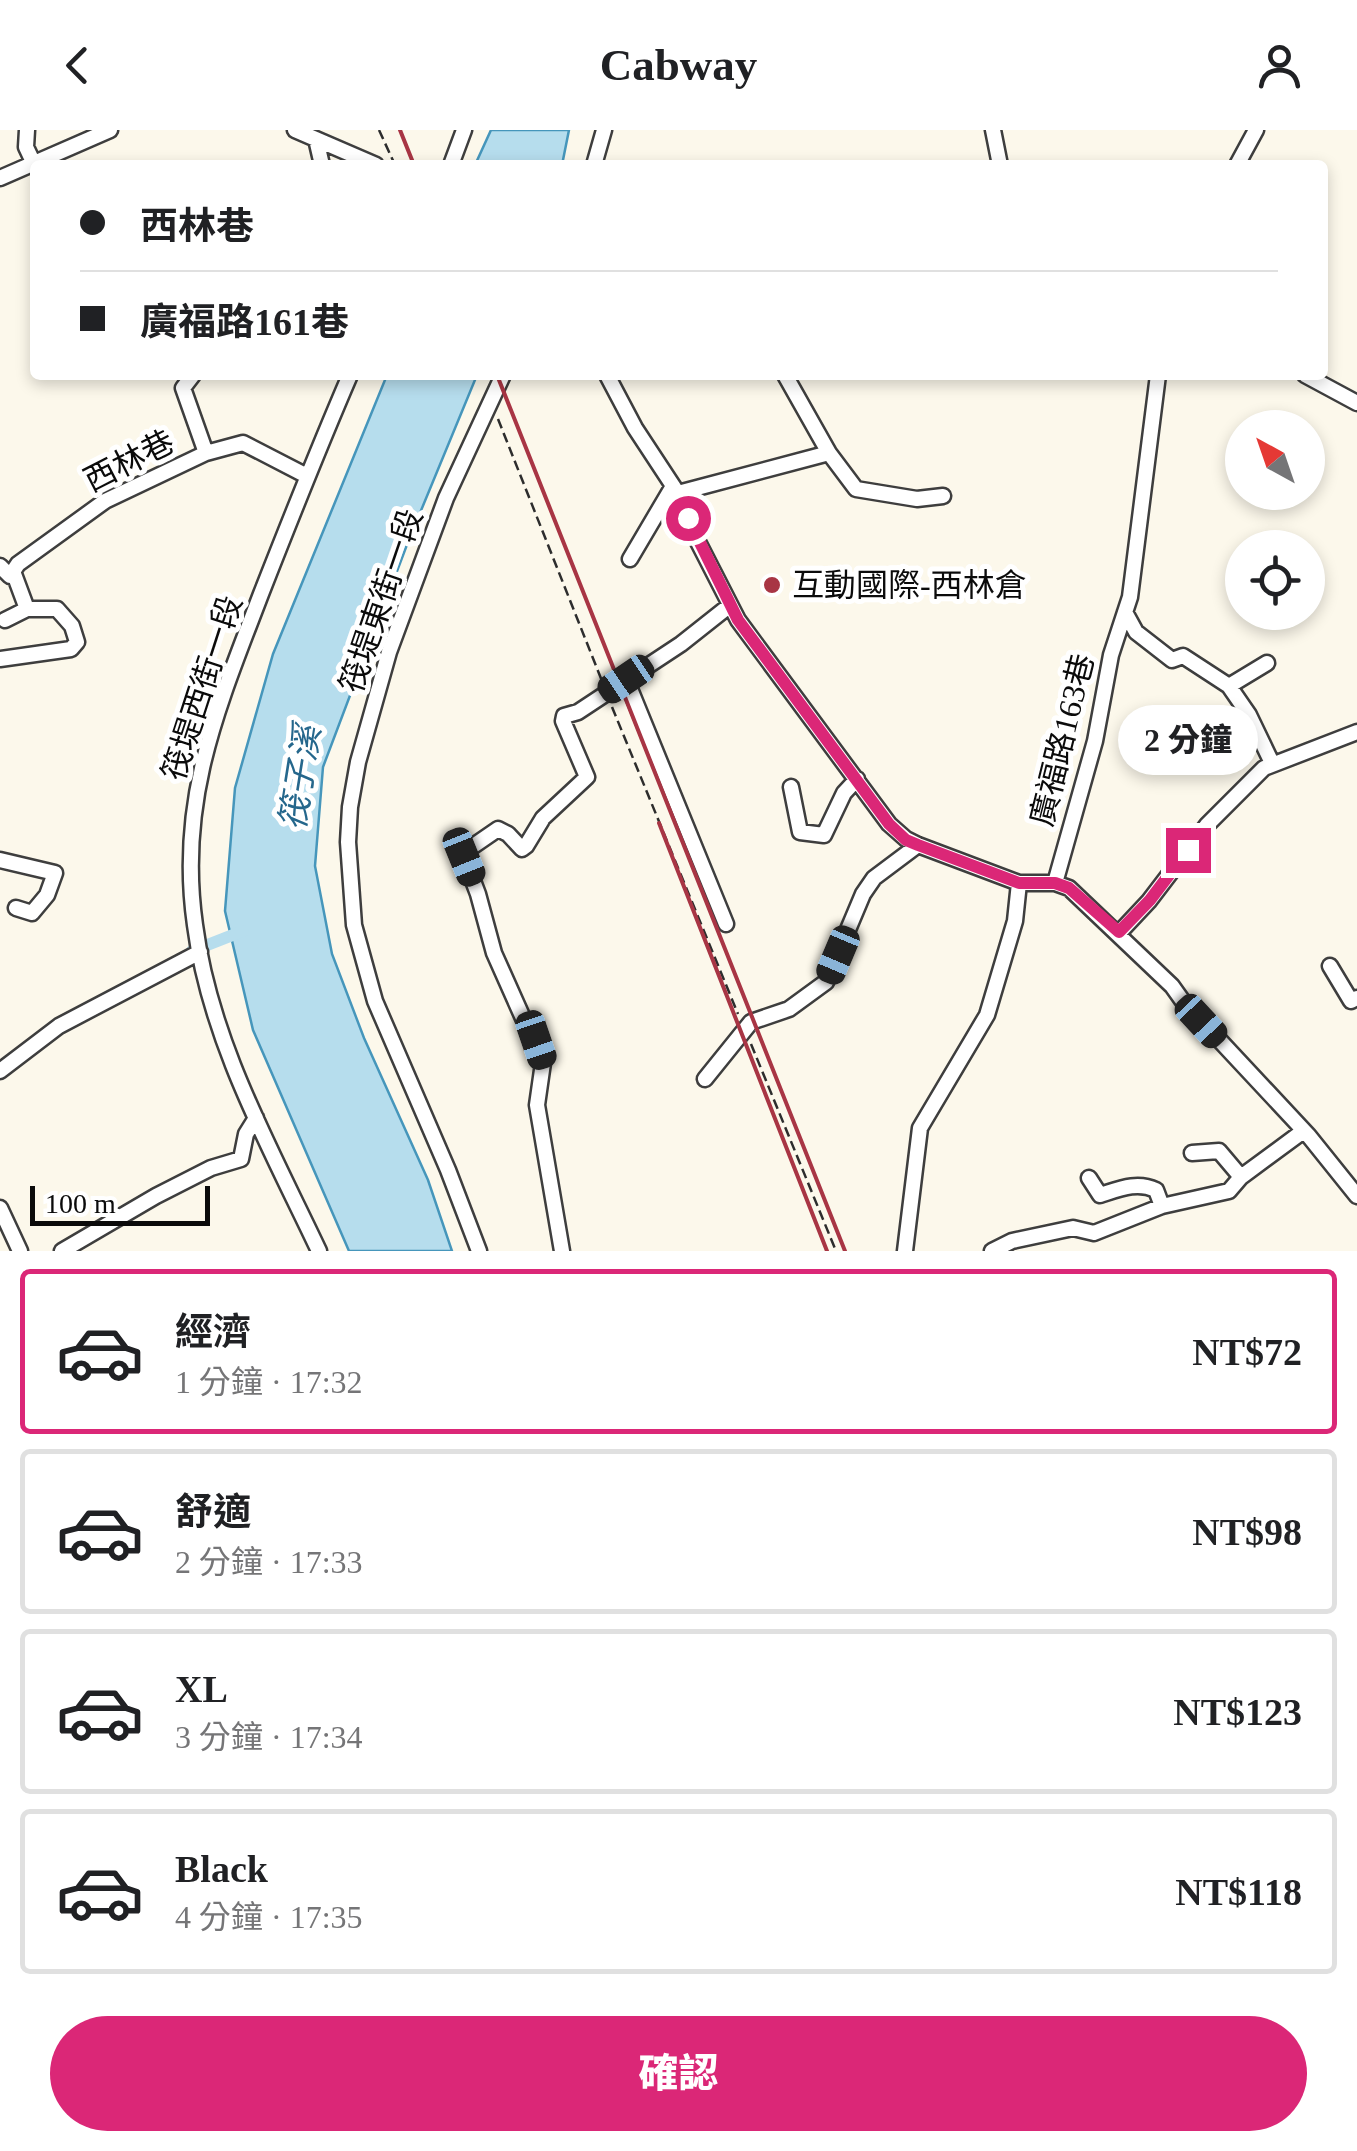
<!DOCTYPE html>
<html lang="zh-TW">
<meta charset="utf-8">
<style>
body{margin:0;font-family:"Times New Roman","Noto Sans TC",serif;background:#f2f2f2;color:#202124;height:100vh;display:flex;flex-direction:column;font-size:38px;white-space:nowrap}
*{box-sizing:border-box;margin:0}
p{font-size:32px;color:#757577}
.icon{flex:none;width:55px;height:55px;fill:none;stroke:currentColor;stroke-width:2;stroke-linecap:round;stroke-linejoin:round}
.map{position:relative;height:1121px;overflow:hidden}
.sheet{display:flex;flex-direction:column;background:#fff;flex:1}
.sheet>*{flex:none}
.hud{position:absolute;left:30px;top:30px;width:1298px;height:220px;border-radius:10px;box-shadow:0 5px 15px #0003;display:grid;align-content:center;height:220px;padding:0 50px;background:#fff}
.needle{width:65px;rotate:320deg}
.tools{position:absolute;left:1225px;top:280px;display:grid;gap:20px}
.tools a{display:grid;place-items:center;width:100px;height:100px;border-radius:50%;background:#fff;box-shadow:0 5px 15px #0003;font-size:50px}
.scale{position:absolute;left:30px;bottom:25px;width:180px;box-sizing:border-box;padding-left:10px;border:5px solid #0b0b0b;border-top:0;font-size:28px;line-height:35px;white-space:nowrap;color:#0b0b0b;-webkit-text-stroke:8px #fff;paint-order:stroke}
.end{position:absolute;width:45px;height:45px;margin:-22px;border:12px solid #db2777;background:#fff;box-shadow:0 0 0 5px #fff}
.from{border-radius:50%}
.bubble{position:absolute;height:70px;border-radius:35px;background:#fff;box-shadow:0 5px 15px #0003;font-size:32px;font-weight:800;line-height:70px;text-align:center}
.car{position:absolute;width:30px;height:60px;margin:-30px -15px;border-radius:12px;box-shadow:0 0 8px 2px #0007;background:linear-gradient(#222 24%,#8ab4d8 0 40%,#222 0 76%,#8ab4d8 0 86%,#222 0)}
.hud b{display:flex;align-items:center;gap:35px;height:95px;font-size:38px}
.hud b+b{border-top:2px solid #e0e0e0}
.hud i{width:25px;height:25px;background:#202124}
ul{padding:18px 0 0;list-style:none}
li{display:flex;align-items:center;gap:30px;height:165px;margin:0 20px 15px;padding:0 30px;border:5px solid #e0e0e0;border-radius:10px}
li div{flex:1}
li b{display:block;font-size:38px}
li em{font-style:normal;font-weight:800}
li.active{border-color:#db2777}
li>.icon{width:90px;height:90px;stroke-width:1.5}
.cta{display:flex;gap:20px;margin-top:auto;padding:20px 50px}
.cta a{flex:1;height:115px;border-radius:60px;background:#db2777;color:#fff;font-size:40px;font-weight:800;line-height:115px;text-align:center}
header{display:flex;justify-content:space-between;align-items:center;height:130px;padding:0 50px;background:#fff;font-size:45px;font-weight:800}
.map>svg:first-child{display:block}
.water{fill:#b6dded;stroke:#4696bb;stroke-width:2.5}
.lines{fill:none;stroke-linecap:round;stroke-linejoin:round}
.canal{stroke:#b6dded;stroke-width:12}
.minor-casing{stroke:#3e3e3e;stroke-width:19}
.path{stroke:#2d2d2d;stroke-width:2.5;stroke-dasharray:10 5;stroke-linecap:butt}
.minor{stroke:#fff;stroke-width:14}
.rail{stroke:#a83544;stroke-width:4}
.route{stroke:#db2777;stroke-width:12}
.poi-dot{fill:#a83544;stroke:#fff;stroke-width:4}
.labels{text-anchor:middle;stroke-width:10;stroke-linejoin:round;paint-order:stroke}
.street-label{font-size:32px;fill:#0b0b0b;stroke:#fff}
.poi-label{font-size:32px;fill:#0b0b0b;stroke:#fff;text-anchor:start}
.water-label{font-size:35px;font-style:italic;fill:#25678c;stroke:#fff}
</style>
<header><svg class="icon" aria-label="back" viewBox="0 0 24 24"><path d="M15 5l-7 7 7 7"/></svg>Cabway<svg class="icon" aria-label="person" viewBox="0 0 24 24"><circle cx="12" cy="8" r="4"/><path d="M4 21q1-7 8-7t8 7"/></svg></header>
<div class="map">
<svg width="1357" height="1121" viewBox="0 0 1357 1121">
<rect width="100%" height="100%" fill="#fcf8eb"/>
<path class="water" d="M491,0H569L562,35H475Z
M387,245H477L408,412L323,637L315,736L332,824L364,908L428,1050L452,1121H349L253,900L225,781L235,658L273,524Z"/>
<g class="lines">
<path class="canal" d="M192,821L243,801"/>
<defs>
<path id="minor" d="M27,0L26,17L34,34
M295,0L376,35
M993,0L1000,35
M316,9L322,35
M451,35L464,0
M594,35L604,0
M1237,35L1256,0
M0,48L110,0
M607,245L635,298L681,368L696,408L738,490L889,694L906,709L918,715L1019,753H1055L1069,758L1172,856L1182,870L1308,1005L1357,1066
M785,245L829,323L856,359L917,369L943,366
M1305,245L1357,273
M206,323L243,313L307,346
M678,363L829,323
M630,429L673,356
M0,436L10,446L18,434L105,371L206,323L183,258L193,245
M1125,482L1136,502L1172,530L1183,526L1229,556L1267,533
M5,490L27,479
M0,529L71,519L77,512L72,496L57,479H27L14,444
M626,549L726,794
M1229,556L1249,585L1272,633
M791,657L800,702L824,705L844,663L857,649
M0,730L55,743L47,765L32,783L16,778
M1055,753L1095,611L1111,525L1130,467L1158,245
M1119,803L1149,771L1207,695L1264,638L1357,602
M1330,836L1351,871L1357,868
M0,941L59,896L200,822
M705,949L751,892L789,879L826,852L863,764L874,748L918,715
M1192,1023L1219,1021L1241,1047
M1089,1048L1100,1065C1119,1059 1137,1051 1156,1060L1162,1076
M0,1078L20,1121
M62,1121L156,1066L211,1038L241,1029L246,1004L256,988
M319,1121C270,1017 210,911 195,795C177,670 218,577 261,464C290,390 319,317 350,245
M479,1121L448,1040L375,871L354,795L348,712L350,677L358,632L389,522L446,368L503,245
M562,1121L537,975L543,933L494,823L478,764L464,727L466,721L498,699L508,704L522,719L526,716L543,688L587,647L563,591L564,586L578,582L681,514L729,476
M905,1121L920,998L987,885L1015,791L1019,753
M992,1121L1012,1111L1073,1098L1094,1103L1162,1076L1229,1061L1241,1047L1302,1002"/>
</defs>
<use href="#minor" class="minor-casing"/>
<path class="path" d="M379,0L395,35
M498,289L602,551
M612,577L738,884
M751,914L836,1121"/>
<use href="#minor" class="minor"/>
<path class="rail" d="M400,0L414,35
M497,245L845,1121
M659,693L827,1121"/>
</g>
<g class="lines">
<path class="route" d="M688,388L738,490L889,694L906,710L918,715L1019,753H1055L1069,758L1119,802L1150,770L1188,720"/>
</g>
<circle class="poi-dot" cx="772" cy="455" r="10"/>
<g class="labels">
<g class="street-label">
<text transform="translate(129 331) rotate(-27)" y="11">西林巷</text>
<text transform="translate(381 471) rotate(-71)" y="11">筏堤東街一段</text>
<text transform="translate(202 558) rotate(-72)" y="11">筏堤西街一段</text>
<text transform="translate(1062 610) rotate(-76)" y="11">廣福路163巷</text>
</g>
<g class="poi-label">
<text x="792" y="466">互動國際-西林倉</text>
</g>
<g class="water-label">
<text transform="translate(300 648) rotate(-81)" y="12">筏子溪</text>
</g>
</g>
</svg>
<div class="tools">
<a><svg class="needle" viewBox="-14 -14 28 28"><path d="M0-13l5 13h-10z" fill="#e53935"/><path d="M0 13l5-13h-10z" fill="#757577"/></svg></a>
<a><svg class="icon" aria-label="locate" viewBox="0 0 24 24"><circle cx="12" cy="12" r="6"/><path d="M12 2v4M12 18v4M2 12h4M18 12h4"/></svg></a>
</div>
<div class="scale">100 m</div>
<i class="end from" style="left:688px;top:388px"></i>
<i class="end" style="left:1188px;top:720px"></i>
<div class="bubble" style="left:1118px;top:575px;width:140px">2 分鐘</div>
<i class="car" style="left:626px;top:549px;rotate:236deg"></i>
<i class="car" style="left:464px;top:727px;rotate:158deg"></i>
<i class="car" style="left:838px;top:825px;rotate:203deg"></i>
<i class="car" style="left:1201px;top:891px;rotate:137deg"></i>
<i class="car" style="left:536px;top:910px;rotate:161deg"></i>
<div class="hud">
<b><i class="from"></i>西林巷</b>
<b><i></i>廣福路161巷</b>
</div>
</div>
<section class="sheet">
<ul>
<li class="active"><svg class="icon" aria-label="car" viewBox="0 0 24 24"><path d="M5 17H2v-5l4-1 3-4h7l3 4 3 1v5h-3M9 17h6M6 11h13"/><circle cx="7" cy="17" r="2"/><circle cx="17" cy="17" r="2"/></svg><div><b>經濟</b><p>1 分鐘 · 17:32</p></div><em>NT$72</em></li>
<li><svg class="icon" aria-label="car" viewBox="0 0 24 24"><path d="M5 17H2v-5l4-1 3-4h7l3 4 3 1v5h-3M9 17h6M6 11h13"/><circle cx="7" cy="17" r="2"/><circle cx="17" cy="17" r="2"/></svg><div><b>舒適</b><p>2 分鐘 · 17:33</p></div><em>NT$98</em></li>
<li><svg class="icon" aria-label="car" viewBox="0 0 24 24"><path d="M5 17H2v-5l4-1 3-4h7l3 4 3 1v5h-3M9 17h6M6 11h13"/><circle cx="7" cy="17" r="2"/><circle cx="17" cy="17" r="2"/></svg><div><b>XL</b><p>3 分鐘 · 17:34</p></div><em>NT$123</em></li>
<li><svg class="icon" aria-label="car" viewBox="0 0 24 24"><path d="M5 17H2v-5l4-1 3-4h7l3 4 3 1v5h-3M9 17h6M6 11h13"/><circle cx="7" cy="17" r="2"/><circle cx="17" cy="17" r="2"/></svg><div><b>Black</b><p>4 分鐘 · 17:35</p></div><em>NT$118</em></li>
</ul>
<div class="cta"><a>確認</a></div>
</section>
